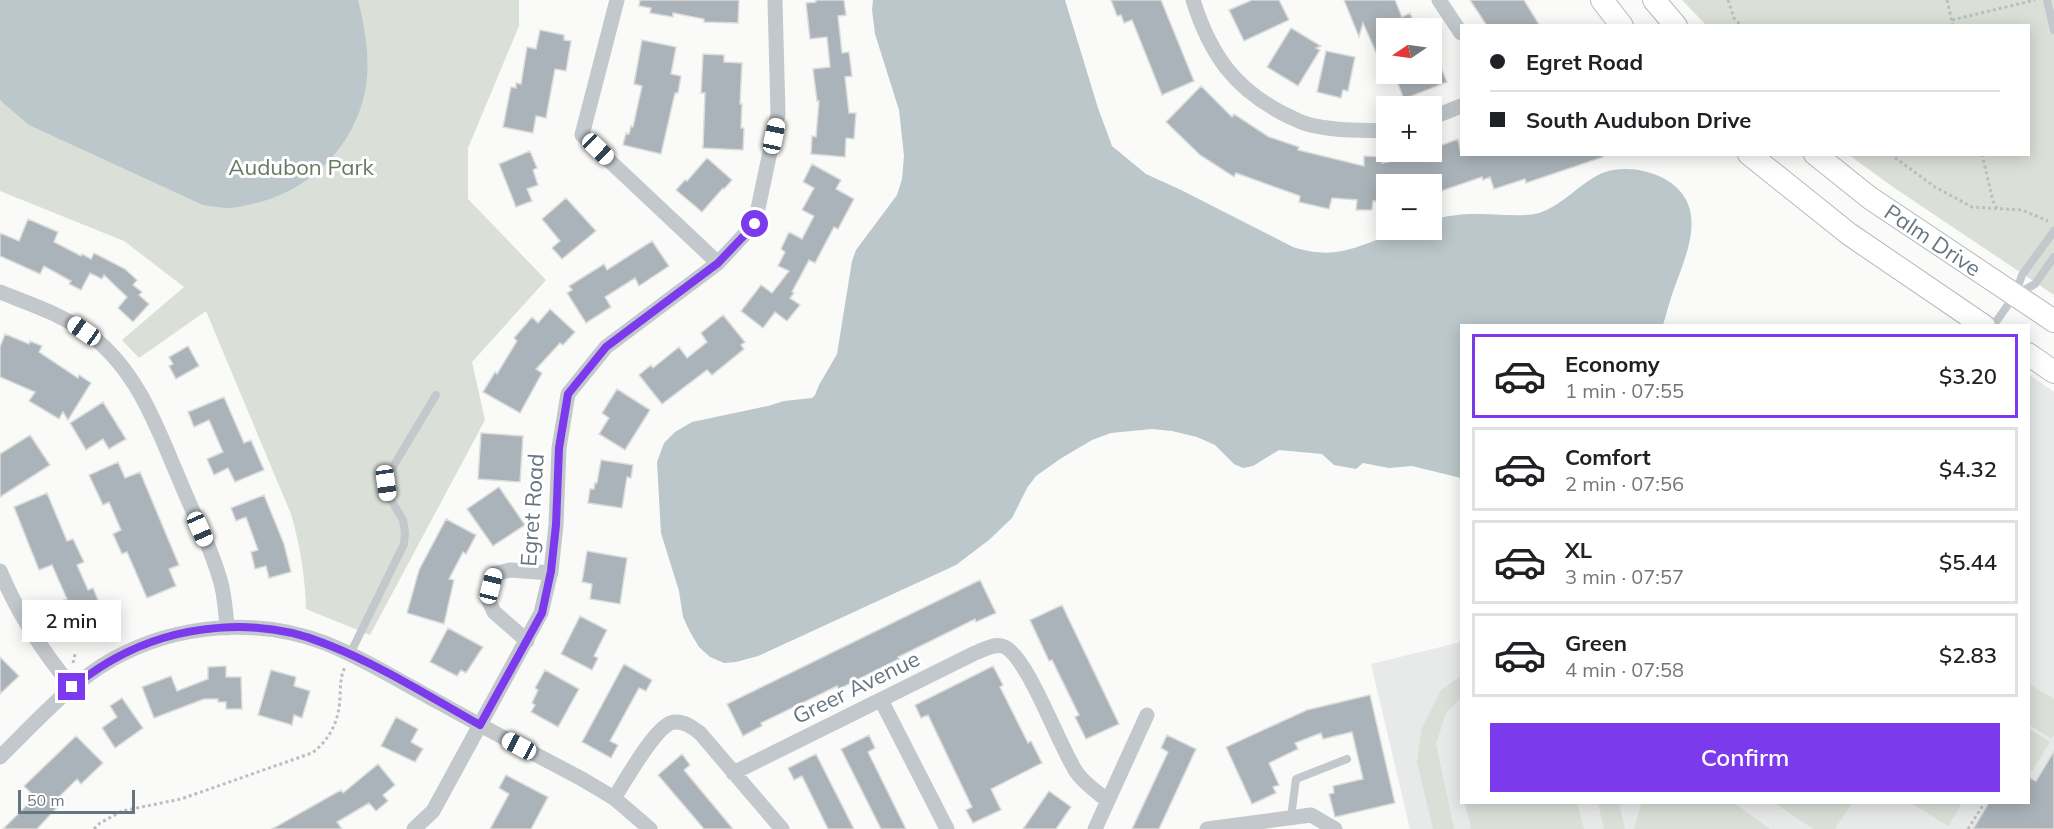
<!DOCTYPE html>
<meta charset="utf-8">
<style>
body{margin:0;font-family:Mulish,sans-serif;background:#f2f2f2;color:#202124;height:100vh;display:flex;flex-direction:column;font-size:22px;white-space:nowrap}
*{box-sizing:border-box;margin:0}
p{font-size:20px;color:#757577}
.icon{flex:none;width:33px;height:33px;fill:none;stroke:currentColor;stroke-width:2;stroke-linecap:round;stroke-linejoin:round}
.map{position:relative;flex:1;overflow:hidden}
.details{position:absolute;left:1460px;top:324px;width:570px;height:480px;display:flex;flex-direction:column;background:#fff;border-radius:0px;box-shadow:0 3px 15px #0003}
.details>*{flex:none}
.guide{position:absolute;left:1460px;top:24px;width:570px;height:132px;border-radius:0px;box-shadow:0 3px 15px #0003;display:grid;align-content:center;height:132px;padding:0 30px;background:#fff}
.needle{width:39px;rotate:257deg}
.tools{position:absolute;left:1376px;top:18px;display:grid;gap:12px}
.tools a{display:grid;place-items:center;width:66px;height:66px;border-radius:0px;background:#fff;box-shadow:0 3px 15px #0003;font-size:30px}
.scale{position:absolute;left:18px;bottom:15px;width:117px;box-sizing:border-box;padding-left:6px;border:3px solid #657683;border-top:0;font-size:16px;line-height:21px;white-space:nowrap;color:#657683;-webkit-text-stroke:4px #fff;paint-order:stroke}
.end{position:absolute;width:27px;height:27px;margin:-14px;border:8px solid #7c3aed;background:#fff;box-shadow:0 0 0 3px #fff}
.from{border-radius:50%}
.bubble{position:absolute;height:42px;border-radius:0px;background:#fff;box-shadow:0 3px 15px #0003;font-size:20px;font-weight:600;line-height:42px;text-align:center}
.car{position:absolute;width:18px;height:36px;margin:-18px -9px;border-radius:8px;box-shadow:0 0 4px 2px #0007;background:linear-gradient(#fff 24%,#345 0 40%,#fff 0 76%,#345 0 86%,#fff 0)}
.guide b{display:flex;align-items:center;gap:21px;height:57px;font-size:22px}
.guide b+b{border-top:2px solid #e0e0e0}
.guide i{width:15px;height:15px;background:#202124}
ul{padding:10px 0 0;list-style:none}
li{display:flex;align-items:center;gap:18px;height:84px;margin:0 12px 9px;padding:0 18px;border:3px solid #e0e0e0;border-radius:0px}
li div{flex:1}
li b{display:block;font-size:22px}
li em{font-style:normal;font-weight:600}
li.selected{border-color:#7c3aed}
li>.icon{width:54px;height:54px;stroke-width:1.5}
.action{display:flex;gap:12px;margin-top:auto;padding:12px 30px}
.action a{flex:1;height:69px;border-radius:0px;background:#7c3aed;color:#fff;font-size:24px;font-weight:600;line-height:69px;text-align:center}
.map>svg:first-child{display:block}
.built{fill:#e8e9e9}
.green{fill:#dadfd7}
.water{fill:#bbc7cb}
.building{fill:#aab3b9;stroke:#dcdcda;stroke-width:1.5}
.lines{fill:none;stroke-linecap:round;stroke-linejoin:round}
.secondary-casing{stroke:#b3babf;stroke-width:24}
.path{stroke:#bbbfc2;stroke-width:3;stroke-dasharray:3 3;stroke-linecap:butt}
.service{stroke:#c3c8cc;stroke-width:8}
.minor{stroke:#c3c8cc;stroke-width:15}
.secondary{stroke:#fff;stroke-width:22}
.route{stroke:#7c3aed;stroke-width:8}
.labels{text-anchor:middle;stroke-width:6;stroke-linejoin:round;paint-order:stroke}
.park-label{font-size:22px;fill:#687a64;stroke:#fff}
.street-label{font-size:22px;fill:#657683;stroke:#fff}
</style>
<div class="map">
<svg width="2054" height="829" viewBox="0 0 2054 829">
<rect width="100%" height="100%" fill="#fafaf8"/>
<path class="built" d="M2028,374L2054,392V829H1410L1371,664L1461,642V802H2028Z"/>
<path class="green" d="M0,0H519V26L468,148V199L546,280L472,362L485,420L370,635L306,609C305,576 300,545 291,514L206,311L139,358L122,340L184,287L124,241L0,191Z
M1682,0H2054V295L1893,187L1849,155L2028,154V26L1706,25Z
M1461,676V698L1446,713L1436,744L1454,829H1433L1417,762L1422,728L1441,690Z
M2028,683L2054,699V735L2052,739L2028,724Z
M2028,728L2050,742L2032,771L2028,769Z
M1642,802L1734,803L1770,829H1634Z
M1465,803H1577L1584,829H1471Z
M1598,803H1619L1625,829H1604Z
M1775,803H1852L1835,829H1813Z
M1911,803H1957L1961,805L1948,826Z"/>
<path class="water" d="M0,0H358C366,32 372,67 363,100C349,152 305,193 252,204C245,205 237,208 230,208C221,208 212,206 203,205L29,125L2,102L0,99Z
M873,0H1065L1098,108L1112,146L1146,174L1181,190L1293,247C1342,263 1363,241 1407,230C1415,228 1423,230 1431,230V221C1455,212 1478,214 1503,215C1515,215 1528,216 1539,213C1564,205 1581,181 1605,172C1623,166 1646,169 1663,178C1709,203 1689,248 1675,286C1670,299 1667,312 1663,325L1461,326V478L1412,466L1389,468L1363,463L1356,469L1334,465L1322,454L1279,450L1253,466L1243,468L1234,464L1215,445L1197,437L1172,431L1152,429L1111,433L1092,440L1060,459L1036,476L1027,488L1012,518L989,540L956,565L758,656L736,662L724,663L710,657L699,647L690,632L683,617L679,591L661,533L657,462L664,443L675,432L692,422L768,406L784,401L812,398L815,395L819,385L837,354L852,261L856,250L897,195L902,179L904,156L899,110L875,34L872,10Z"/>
<path class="building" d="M640,0H739L738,23L704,22V19L673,13V17L650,13L651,8L639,6Z
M816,0H844L846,15L838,16L842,53L849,52L852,76L845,77L849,113H856L854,139L846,138L845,157L811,154L812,136L816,137L819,101H817L813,69L830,67L827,37L810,39L806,3L816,2Z
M1111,0H1161L1194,81L1162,95L1132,20L1124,23L1121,15L1117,16Z
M1252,0H1279L1289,20L1244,41L1229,10Z
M1344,0H1395L1402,17L1410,13L1416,28H1386V75L1363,23L1359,37Z
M1470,0H1524L1540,26H1487Z
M1291,28L1321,46L1316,48L1320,50L1298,86L1267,67Z
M540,30L564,35V40L571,41L566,71L555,69L546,118L536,116L533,133L503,127L511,87L516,88V83L521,84L527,47L536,49Z
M642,40L676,47L671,74L681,76L678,93H675L661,154L623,145L626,133L629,134L631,126L633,127L642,86L634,84Z
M1431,43L1447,82L1404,99L1394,74H1431Z
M1326,51L1355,57L1348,91L1343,90L1341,98L1317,92Z
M703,54L724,55V62L742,63L740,104H742L741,128H744L743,150L703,148L705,93H701Z
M1201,86L1232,117L1234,114L1269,137L1299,147L1298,150L1364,166V156L1382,157V163L1428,154L1427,152H1431V149L1458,139L1461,154H1603V157L1526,183L1525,179L1494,189L1490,177L1483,180L1482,177L1441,191L1439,184H1381L1380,201H1373L1372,210H1356L1357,200L1332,198L1329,209L1299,202L1300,196L1236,173L1234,177L1200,155L1166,122Z
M530,151L537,168L533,170L538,185L527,189L532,201L516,207L499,164Z
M707,158L732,180L724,189L723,188L702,212L676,190L685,180L687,181Z
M812,164L841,180L836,189L854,199L838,229L834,227L815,263L809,260L792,292L794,293L790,298L800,305L787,321L775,312L763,328L741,311L761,285L772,293L789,271L778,266L785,252L781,249L789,232L802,239L814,216L802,210L814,188L803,182Z
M566,198L596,231L562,259L552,248L560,241L542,219Z
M28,219L58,232L54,242L81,256L82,254L91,259L94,253L125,269L137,280L133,285L142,292L139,295L149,304L133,322L118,308L127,297L104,275L102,279L90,273L81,290L69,284L71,281L44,266L40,274L0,256V233L19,241Z
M652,241L669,266L639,286L635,278L605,297L611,307L586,323L567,293L572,290L569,286L604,264L607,270Z
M550,309L575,332L563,345L560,343L536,369L542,373L520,413L483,392L495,372L497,374L517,341L514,338L532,317L538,323Z
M723,315L745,342L741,345L744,349L712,375L707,370L662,404L639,375L651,365L653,368L679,347L687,358L707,342L701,333Z
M5,334L29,344L30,341L42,346L39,352L78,378L79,375L91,383L68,420L63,412L59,419L29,401L35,392L0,377V347Z
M188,346L199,366L176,379L169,366L173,364L169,357Z
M617,389L650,410L625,450L599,434L609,418L602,413Z
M224,397L244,443L251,440L264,470L235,482L228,468L214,475L207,459L223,452L209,420L194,427L188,412Z
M103,402L126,439L109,449L103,439L86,450L70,423Z
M481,433L523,436L520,482L478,479Z
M30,435L50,465L0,497V454Z
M601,460L633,465L631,478L627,477L622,508L588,503L590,489H594L595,483H597Z
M118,462L125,478L140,472L179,565L169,569L176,586L147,598L127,552L122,554L113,534L121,530L109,502L103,505L89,475Z
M499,487L525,525L493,546L467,509Z
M47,493L67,541L73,539L84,562L77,565L88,590L93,588L106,619L88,627L81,610L62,617L56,603L67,599L52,565L39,570L14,507Z
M264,495L284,544L291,572L269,578L266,566L255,569L251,552L258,550L246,517L236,521L231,508Z
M446,519L476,535L466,554L463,552L449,579L454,580L444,624L407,613L419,570Z
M587,551L627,558L620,604L590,599L592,584L582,582Z
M980,580L996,613L976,622L975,619L898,657L899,659L839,689L837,686L761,723L762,726L743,736L727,704Z
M1062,605L1119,724L1086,739L1075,717L1079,715L1052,660L1049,661L1030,620Z
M580,616L607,630L594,656L598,658L592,670L561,654Z
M448,628L483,647L466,673L461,670L457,676L430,662Z
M0,657L19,676L0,694Z
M624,664L652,680L646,691L639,688L610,741L618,745L611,758L582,742Z
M226,666V677H241L242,709H226V702H218V699H204L154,718L142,687L171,676L177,691L208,679V667Z
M993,666L1003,685L1000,687L1028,743L1031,741L1042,763L991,789L1001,810L973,823L966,810L972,807L928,715L921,718L915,705Z
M271,670L296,677L294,686L310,691L302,718L294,715L292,725L258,715Z
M545,670L579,689L558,727L531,712L535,705L532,703L538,690L535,688Z
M1370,695L1395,803L1335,817L1329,794L1334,793L1333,786L1363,779L1352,732L1323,739L1321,733L1295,743L1298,749L1269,763L1279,785L1273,787L1276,793L1252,804L1226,747L1307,710Z
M122,698L143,728L115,748L102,728L117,717L110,706Z
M396,717L418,729L411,742L423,749L415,762L381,746Z
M869,735L875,748L868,752L906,829H881L841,749Z
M1167,735L1196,749L1159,829H1132L1168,752L1161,748Z
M76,736L103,763L81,784L77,779L58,798L62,802L37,829H3L35,797L24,786Z
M2054,751V829H1973L1989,802H2028V777L2036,781Z
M682,754L690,765L684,770L733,829H704L658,775Z
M816,754L854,829H828L802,776L794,780L788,768Z
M378,764L395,785L383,795L388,801L376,811L369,803L337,822L342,829H272L341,790L343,793Z
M506,775L548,797L531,829H490L509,794L499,788Z
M1049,791L1071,807L1056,829H1023Z"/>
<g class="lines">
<defs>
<g id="secondary">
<path d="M1602,0L1622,26"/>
<path d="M1654,0L1676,26"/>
<path d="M1749,154L1849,234L1984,326"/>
<path id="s1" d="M1815,154L1870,198L2054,321"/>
<path d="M2028,354L2054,372"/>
</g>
</defs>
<use href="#secondary" class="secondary-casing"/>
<path class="path" d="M1728,0L1734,18L1741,26
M1947,0L1953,26
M1952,20L2035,0
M1890,154L1935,187L1972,207L2022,210L2048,221
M1982,154L1993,201L1997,208
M73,663L75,654
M94,829L100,823L122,811L181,799L312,753C331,739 340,718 340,695C341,685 340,677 345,667
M1968,829L1985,802"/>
<path class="service" d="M2047,0L2054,30
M2019,293L2035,284L2054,257
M1993,326L2015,295L2022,275L2054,231
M350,654L404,544L405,533L403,520L388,495L386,483L391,470L436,395
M1291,817L1296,779L1347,759"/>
<path class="minor" d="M617,0L582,135L718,263L755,223L778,114L775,0
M1193,0C1210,54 1234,89 1286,115C1293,118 1300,122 1307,124C1332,131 1360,130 1386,131
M1439,0L1461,33
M1431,118L1461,106
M0,292C32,305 67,316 94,338C139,374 158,430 180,481C194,516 213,551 222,587C225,601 226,614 227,628
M0,571C18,614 42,651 72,687
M527,641L494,612L488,599L494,574L510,570L551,573
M881,700L947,829
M0,757C36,722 69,684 113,659C176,624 257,617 325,643C365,659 403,683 442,704C488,730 535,754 582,779L614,798L650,829
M733,773L975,653C983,650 992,644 1002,646C1026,651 1060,749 1077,773C1085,784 1097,792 1108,801
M614,798C625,782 656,724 674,722C684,721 692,727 700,733L782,829
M414,829L433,811L541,613L551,571L556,525L559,448L568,394L606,347L718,263
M1095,829L1147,715
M1207,829L1311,815L1335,829"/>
<use href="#secondary" class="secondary"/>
</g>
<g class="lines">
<path class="route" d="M72,687C86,677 99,667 114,659C176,624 259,616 326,644C380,665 430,697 480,725L542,613L551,571L556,525L559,448L568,394L606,347L718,263L755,224"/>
</g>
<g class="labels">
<g class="park-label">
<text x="301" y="175">Audubon Park</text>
</g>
<g class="street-label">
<text dy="8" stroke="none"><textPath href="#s1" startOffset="146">Palm Drive</textPath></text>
<text transform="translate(532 510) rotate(-86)" y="8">Egret Road</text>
<text transform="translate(856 687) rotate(-26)" y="8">Greer Avenue</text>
</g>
</g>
</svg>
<div class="tools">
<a><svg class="needle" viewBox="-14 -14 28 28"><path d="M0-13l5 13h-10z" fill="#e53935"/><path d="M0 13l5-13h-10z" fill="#757577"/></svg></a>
<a>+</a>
<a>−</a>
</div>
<div class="scale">50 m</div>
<i class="end from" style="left:755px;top:224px"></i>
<i class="end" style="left:72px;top:687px"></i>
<div class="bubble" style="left:22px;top:600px;width:99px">2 min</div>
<i class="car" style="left:774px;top:136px;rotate:12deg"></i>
<i class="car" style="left:598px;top:149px;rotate:134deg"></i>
<i class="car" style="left:84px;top:331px;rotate:305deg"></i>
<i class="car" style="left:386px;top:483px;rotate:172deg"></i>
<i class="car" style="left:200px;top:529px;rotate:156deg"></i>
<i class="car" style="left:491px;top:586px;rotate:14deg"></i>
<i class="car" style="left:519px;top:746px;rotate:298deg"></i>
<div class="guide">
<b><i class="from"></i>Egret Road</b>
<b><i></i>South Audubon Drive</b>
</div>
<section class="details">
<ul>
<li class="selected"><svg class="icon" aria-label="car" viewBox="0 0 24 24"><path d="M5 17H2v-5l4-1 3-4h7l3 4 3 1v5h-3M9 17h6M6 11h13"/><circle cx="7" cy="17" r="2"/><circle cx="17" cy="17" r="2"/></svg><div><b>Economy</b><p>1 min · 07:55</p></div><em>$3.20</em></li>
<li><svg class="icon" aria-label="car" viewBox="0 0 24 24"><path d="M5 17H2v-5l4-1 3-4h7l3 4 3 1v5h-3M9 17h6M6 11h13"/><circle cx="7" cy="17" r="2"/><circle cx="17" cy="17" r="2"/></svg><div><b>Comfort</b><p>2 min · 07:56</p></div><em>$4.32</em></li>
<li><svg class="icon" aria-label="car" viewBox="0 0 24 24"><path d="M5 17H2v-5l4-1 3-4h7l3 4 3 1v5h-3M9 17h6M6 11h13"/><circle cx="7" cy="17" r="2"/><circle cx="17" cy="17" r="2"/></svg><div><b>XL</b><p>3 min · 07:57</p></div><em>$5.44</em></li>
<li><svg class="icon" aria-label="car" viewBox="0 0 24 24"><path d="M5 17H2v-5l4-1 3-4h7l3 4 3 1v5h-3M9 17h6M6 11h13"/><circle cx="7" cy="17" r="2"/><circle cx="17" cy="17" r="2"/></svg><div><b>Green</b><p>4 min · 07:58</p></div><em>$2.83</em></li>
</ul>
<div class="action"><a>Confirm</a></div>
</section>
</div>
